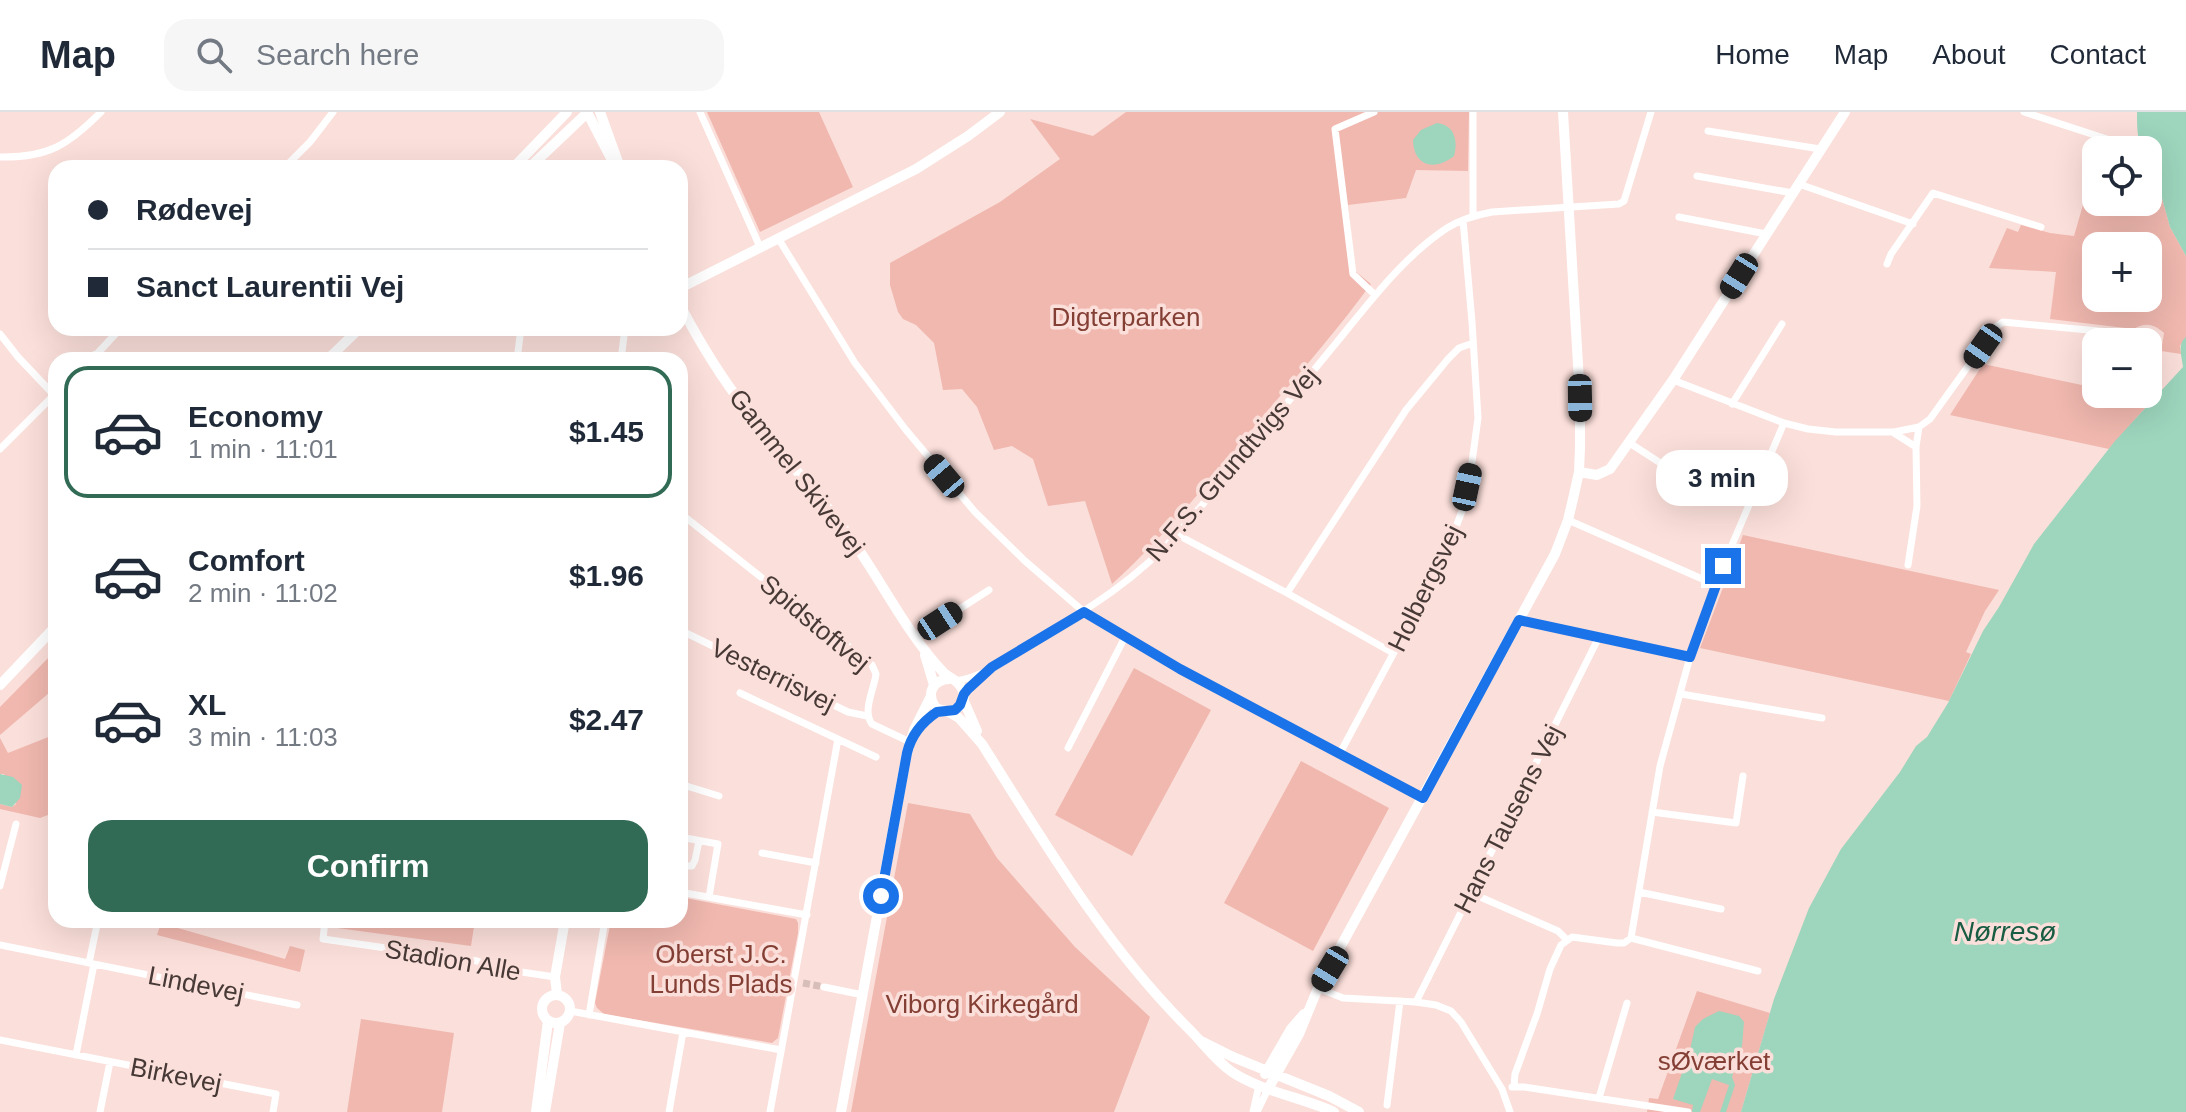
<!DOCTYPE html>
<meta charset="utf-8">
<style>
body{margin:0;font-family:Arial,sans-serif;background:#f6f6f7;color:#1f2937;height:100vh;display:flex;flex-direction:column;font-size:30px;white-space:nowrap}
*{box-sizing:border-box;margin:0}
p{font-size:26px;color:#747a83}
.icon{flex:none;width:44px;height:44px;fill:none;stroke:currentColor;stroke-width:2;stroke-linecap:round;stroke-linejoin:round}
.map{position:relative;flex:1;overflow:hidden}
.drawer{position:absolute;left:48px;top:240px;width:640px;height:576px;display:flex;flex-direction:column;background:#fff;border-radius:24px;box-shadow:0 8px 32px #0002}
.drawer>*{flex:none}
.top-card{position:absolute;left:48px;top:48px;width:640px;height:176px;border-radius:24px;box-shadow:0 8px 32px #0002;display:grid;align-content:center;height:176px;padding:0 40px;background:#fff}
.buttons{position:absolute;left:2082px;top:24px;display:grid;gap:16px}
.buttons a{display:grid;place-items:center;width:80px;height:80px;border-radius:16px;background:#fff;box-shadow:0 8px 32px #0002;font-size:40px}
.end{position:absolute;width:36px;height:36px;margin:-18px;border:10px solid #1a73e8;background:#fff;box-shadow:0 0 0 4px #fff}
.from{border-radius:50%}
.bubble{position:absolute;height:56px;border-radius:24px;background:#fff;box-shadow:0 8px 32px #0002;font-size:26px;font-weight:700;line-height:56px;text-align:center}
.car{position:absolute;width:24px;height:48px;margin:-24px -12px;border-radius:10px;box-shadow:0 0 6px 2px #0007;background:linear-gradient(#222 24%,#8ab4d8 0 40%,#222 0 76%,#8ab4d8 0 86%,#222 0)}
.top-card b{display:flex;align-items:center;gap:28px;height:76px;font-size:30px}
.top-card b+b{border-top:2px solid #e0e1e3}
.top-card i{width:20px;height:20px;background:#1f2937}
ul{padding:14px 0 0;list-style:none}
li{display:flex;align-items:center;gap:24px;height:132px;margin:0 16px 12px;padding:0 24px;border:4px solid transparent;border-radius:24px}
li div{flex:1}
li b{display:block;font-size:30px}
li em{font-style:normal;font-weight:700}
li.on{border-color:#316b55}
li>.icon{width:72px;height:72px;stroke-width:1.5}
.button{display:flex;gap:16px;margin-top:auto;padding:16px 40px}
.button a{flex:1;height:92px;border-radius:24px;background:#316b55;color:#fff;font-size:32px;font-weight:700;line-height:92px;text-align:center}
header{display:flex;align-items:center;gap:48px;box-sizing:border-box;height:112px;padding:0 40px;background:#fff;border-bottom:2px solid #e0e1e3}
header strong{font-size:38px}
nav{display:flex;gap:44px;margin-inline-start:auto;font-size:28px}
.search{width:560px;height:72px;background:#f6f6f7;display:flex;align-items:center;gap:20px;box-sizing:border-box;padding:0 28px;border-radius:24px;color:#747a83;font-size:30px}
.map>svg:first-child{display:block}
.green{fill:#f0b8af;fill-rule:evenodd}
.water{fill:#9dd5bd}
.lines{fill:none;stroke-linecap:round;stroke-linejoin:round}
.street-tunnel{stroke:#d7beb9;stroke-width:7;stroke-dasharray:7 3.5;stroke-linecap:butt}
.street{stroke:#fff;stroke-width:7}
.secondary{stroke:#fff;stroke-width:10}
.route{stroke:#1a73e8;stroke-width:10}
.labels{text-anchor:middle;stroke-width:7;stroke-linejoin:round;paint-order:stroke}
.park-label{font-size:26px;fill:#843f35;stroke:#fbdfda}
.street-label{font-size:26px;fill:#463936;stroke:#fbdfda}
.water-label{font-size:28px;font-style:italic;fill:#185c44;stroke:#fbdfda}
</style>
<header>
<strong>Map</strong>
<div class="search"><svg class="icon" aria-label="search" viewBox="0 0 24 24"><circle cx="10" cy="10" r="6"/><path d="M15 15l6 6"/></svg>Search here</div>
<nav><a>Home</a><a>Map</a><a>About</a><a>Contact</a></nav>
</header>
<div class="map">
<svg width="2186" height="1000" viewBox="0 0 2186 1000">
<rect width="100%" height="100%" fill="#fbdfda"/>
<path class="green" d="M707,0H819L853,75L760,120Z
M1126,0H1469L1468,59L1416,58L1406,86L1348,93L1355,159L1371,172C1336,220 1297,264 1259,309C1212,366 1167,422 1112,472L1085,389L1048,394L1033,347L1012,334L994,338L977,295L962,277L943,278L934,231L916,213L903,207L898,200L890,173V151L1000,90L1060,47L1030,7L1093,24Z
M2148,46L2161,65L2162,86L2170,115L2186,144V225L2180,234L2181,242L2161,239L2164,221C2154,212 2145,210 2134,217L2050,207L2056,160L1989,156L2007,116L2018,120L2021,113L2050,121L2074,124L2096,48V90H2148ZM2096,134H2148V186H2096Z
M1983,252L2096,276V282H2127L2153,287L2109,337L1950,303Z
M1743,423L1999,478L1985,499L1966,540L1971,542L1949,589L1700,536Z
M56,538V575L0,623V595Z
M1134,556L1211,598L1132,744L1055,703Z
M56,622V700L40,706L0,697V692L12,695L16,692L4,662H0V626L8,641Z
M1301,649L1389,696L1313,839L1224,791Z
M908,691L970,702L997,746L1075,835L1150,905L1114,1000H851Z
M680,785L796,807L798,811V821L778,926L772,931L604,902L597,896L595,891L611,808H680Z
M162,808H173L171,814L285,847L290,834L305,838L300,860L157,823Z
M339,808H475L471,834L337,816Z
M1697,879L1770,901L1741,1000H1647L1649,986L1658,987Z
M361,907L454,921L442,1000H347Z"/>
<path class="water" d="M2137,0H2186V144L2170,115L2162,86L2161,65L2148,46V38H2142C2137,26 2137,13 2137,0Z
M1437,11C1455,13 1458,29 1454,44C1435,59 1414,55 1413,28L1421,18Z
M2186,225V1000H1741L1774,887L1809,796L1841,737L1900,660L1916,634L1927,625L1948,591L1983,519L1999,495L2034,432L2115,329L2183,255C2182,245 2177,232 2186,225Z
M0,662L13,665L22,673L20,686L12,695L0,692Z
M1719,899L1739,904L1744,910L1742,934L1732,965L1735,973L1726,1000H1720L1729,973L1712,967L1700,1000H1692L1693,993L1673,987L1690,938L1695,915L1703,907Z"/>
<g class="lines">
<path class="street-tunnel" d="M803,871L824,875"/>
<path class="street" d="M700,0L760,135
M1374,0L1335,17L1353,162L1375,183
M1473,0V103
M2024,0L2110,28
M1708,19L1820,37
M0,45C48,46 68,33 101,0
M284,56L310,30L333,0
M1697,64L1793,81
M1799,72L1913,112
M1679,105L1766,122
M778,126L855,251L906,318L975,400L1025,449L1084,500L1164,548L1423,686
M1887,152L1891,142L1933,81L2041,115
M0,222L18,245L54,283
M95,244L121,216
M517,248L521,216
M621,248L625,216
M1673,268L1784,311L1808,317L1836,320H1894L1919,315L1930,307L1997,214L2003,210L2152,224
M1732,292L1782,212
M1894,321L1916,335
M1628,330L1679,363
M0,337L55,282
M680,401L872,553L876,562C874,578 862,599 872,612L910,630
M1568,408L1716,473
M1176,422L1287,481L1393,541
M1908,453L1917,394L1916,335L1919,315
M1287,481L1406,298L1448,247L1459,236L1473,231
M1519,508L1690,545
M680,518L848,600L867,604
M916,525L989,478
M955,569C986,565 1016,541 1042,525C1091,495 1138,466 1177,422C1232,360 1284,294 1337,230C1369,191 1404,144 1447,116C1461,107 1476,103 1492,100L1619,92L1624,89L1651,0
M740,581L876,645
M964,582L988,559
M1681,582L1822,606
M1068,636L1125,525
M1339,643L1444,447L1462,399L1472,350L1478,306L1472,210L1463,108
M680,672L719,684
M1652,700L1736,711L1743,664
M680,725L718,732L709,785
M762,741L816,751
M680,754H692L695,748L699,729
M0,774L16,712
M680,780L807,803
M1639,780L1721,797
M1471,781L1558,819L1567,828
M325,808L323,827L477,849L495,856L555,865
M1631,826L1758,859
M0,833L297,893
M89,851L98,808
M824,875L863,883
M1318,876L1343,886L1416,890L1436,893L1451,899L1461,910L1502,977L1510,1000
M1416,890L1599,525
M570,899L781,938
M589,903L605,808
M0,928L276,982L273,1000
M76,943L94,852
M1512,975H1524L1688,1000
M1514,975L1515,962L1537,902L1550,857L1561,833L1572,825L1617,831H1624L1631,826L1660,654L1690,545L1723,454L1784,311
M1599,986L1627,891
M1387,993L1400,889
M100,1000L110,950
M669,1000L683,920
M770,1000L838,627
M1253,1000L1259,973
M1257,1000L1268,977"/>
<path class="secondary" d="M587,0L616,56
M600,0L618,50
M513,56L567,0
M529,56L588,0
M680,176L916,57L968,24L1000,0
M680,193C699,229 720,264 745,296C776,337 812,374 842,414C878,461 903,517 943,560C948,566 957,567 961,575C972,593 950,606 935,595C926,581 933,568 949,567
M91,248L95,244
M327,248L360,216
M54,283L56,285
M1579,360L1597,363L1610,357L1673,268L1845,0
M925,543L934,573
M0,573L56,514
M963,587L977,619
M949,600L959,606L982,632C1045,731 1105,834 1189,917C1204,932 1215,948 1232,960C1263,980 1301,985 1334,1000
M557,882L555,865L565,808
M542 897a14 14 0 1 1 28 0a14 14 0 1 1-28 0Z
M1201,929L1233,945L1329,984L1359,1000
M1265,962L1291,917L1304,902
M1268,977L1299,922L1318,876L1555,442L1568,408L1573,387L1579,360L1580,336V286L1563,0
M536,1000L548,909
M545,1000L560,911
M841,1000L907,641L914,618L930,586"/>
</g>
<g class="lines">
<path class="route" d="M881,784L907,641C911,624 922,610 937,600L955,598L960,593L964,582L968,577L992,555L1084,500L1180,557L1423,686L1519,508L1690,545L1723,454"/>
</g>
<g class="labels">
<g class="park-label">
<text x="1126" y="214">Digterparken</text>
<text x="721" y="851">Oberst J.C.<tspan x="721" dy="30">Lunds Plads</tspan></text>
<text x="982" y="901">Viborg Kirkegård</text>
<text x="1714" y="958">sØværket</text>
</g>
<g class="street-label">
<text transform="translate(1232 352) rotate(-49)" y="9">N.F.S. Grundtvigs Vej</text>
<text transform="translate(797 360) rotate(52)" y="9">Gammel Skivevej</text>
<text transform="translate(1425 476) rotate(-64)" y="9">Holbergsvej</text>
<text transform="translate(815 511) rotate(40)" y="9">Spidstoftvej</text>
<text transform="translate(773 563) rotate(26)" y="9">Vesterrisvej</text>
<text transform="translate(1508 707) rotate(-63)" y="9">Hans Tausens Vej</text>
<text transform="translate(453 848) rotate(10)" y="9">Stadion Alle</text>
<text transform="translate(196 872) rotate(11)" y="9">Lindevej</text>
<text transform="translate(176 963) rotate(11)" y="9">Birkevej</text>
</g>
<g class="water-label">
<text x="2005" y="829">Nørresø</text>
</g>
</g>
</svg>
<div class="buttons">
<a><svg class="icon" aria-label="locate" viewBox="0 0 24 24"><circle cx="12" cy="12" r="6"/><path d="M12 2v4M12 18v4M2 12h4M18 12h4"/></svg></a>
<a>+</a>
<a>−</a>
</div>
<i class="end from" style="left:881px;top:784px"></i>
<i class="end" style="left:1723px;top:454px"></i>
<div class="bubble" style="left:1656px;top:338px;width:132px">3 min</div>
<i class="car" style="left:1739px;top:164px;rotate:212deg"></i>
<i class="car" style="left:1983px;top:234px;rotate:215deg"></i>
<i class="car" style="left:1580px;top:286px;rotate:179deg"></i>
<i class="car" style="left:944px;top:364px;rotate:320deg"></i>
<i class="car" style="left:1467px;top:375px;rotate:12deg"></i>
<i class="car" style="left:940px;top:509px;rotate:57deg"></i>
<i class="car" style="left:1330px;top:857px;rotate:211deg"></i>
<div class="top-card">
<b><i class="from"></i>Rødevej</b>
<b><i></i>Sanct Laurentii Vej</b>
</div>
<section class="drawer">
<ul>
<li class="on"><svg class="icon" aria-label="car" viewBox="0 0 24 24"><path d="M5 17H2v-5l4-1 3-4h7l3 4 3 1v5h-3M9 17h6M6 11h13"/><circle cx="7" cy="17" r="2"/><circle cx="17" cy="17" r="2"/></svg><div><b>Economy</b><p>1 min · 11:01</p></div><em>$1.45</em></li>
<li><svg class="icon" aria-label="car" viewBox="0 0 24 24"><path d="M5 17H2v-5l4-1 3-4h7l3 4 3 1v5h-3M9 17h6M6 11h13"/><circle cx="7" cy="17" r="2"/><circle cx="17" cy="17" r="2"/></svg><div><b>Comfort</b><p>2 min · 11:02</p></div><em>$1.96</em></li>
<li><svg class="icon" aria-label="car" viewBox="0 0 24 24"><path d="M5 17H2v-5l4-1 3-4h7l3 4 3 1v5h-3M9 17h6M6 11h13"/><circle cx="7" cy="17" r="2"/><circle cx="17" cy="17" r="2"/></svg><div><b>XL</b><p>3 min · 11:03</p></div><em>$2.47</em></li>
</ul>
<div class="button"><a>Confirm</a></div>
</section>
</div>
